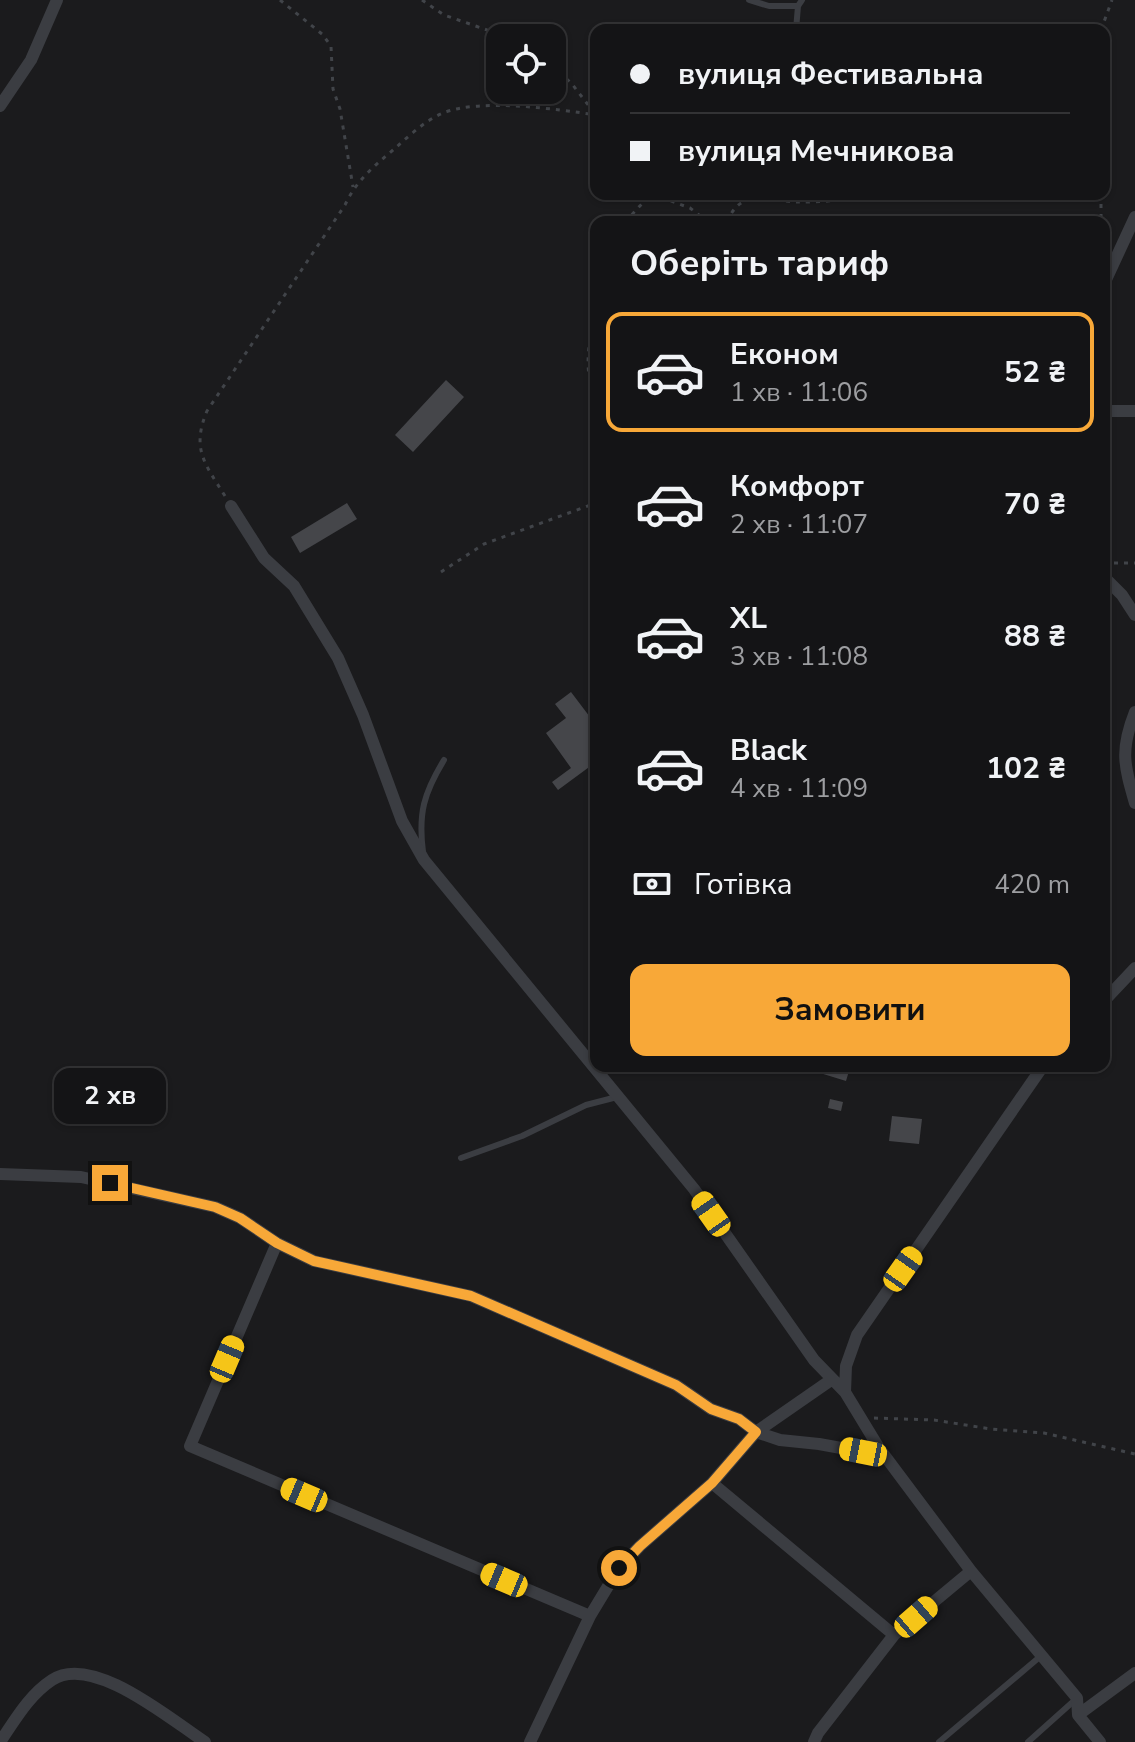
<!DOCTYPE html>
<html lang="uk">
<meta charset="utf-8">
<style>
body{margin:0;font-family:"Nunito Sans",sans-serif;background:#212123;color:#f1f3f6;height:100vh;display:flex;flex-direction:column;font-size:30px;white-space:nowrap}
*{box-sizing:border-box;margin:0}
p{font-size:26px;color:#9d9ea1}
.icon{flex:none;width:44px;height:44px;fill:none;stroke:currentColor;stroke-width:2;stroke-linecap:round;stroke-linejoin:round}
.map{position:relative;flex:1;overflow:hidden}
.sheet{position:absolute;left:590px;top:216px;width:520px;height:856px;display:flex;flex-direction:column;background:#141416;border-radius:16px;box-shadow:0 2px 6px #0004,0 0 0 2px #333335}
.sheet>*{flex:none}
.guide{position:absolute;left:590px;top:24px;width:520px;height:176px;border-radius:16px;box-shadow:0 2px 6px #0004,0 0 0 2px #333335;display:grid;align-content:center;height:176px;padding:0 40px;background:#141416}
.fabs{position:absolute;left:486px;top:24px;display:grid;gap:16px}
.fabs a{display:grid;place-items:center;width:80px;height:80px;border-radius:16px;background:#141416;box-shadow:0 2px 6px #0004,0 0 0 2px #333335;font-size:40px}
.end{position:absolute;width:36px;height:36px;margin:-18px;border:10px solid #f8a838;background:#111;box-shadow:0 0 0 4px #111}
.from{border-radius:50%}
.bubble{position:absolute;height:56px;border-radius:16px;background:#141416;box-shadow:0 2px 6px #0004,0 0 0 2px #333335;font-size:26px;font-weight:700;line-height:56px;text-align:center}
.car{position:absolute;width:24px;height:48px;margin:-24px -12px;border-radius:10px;box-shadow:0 0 6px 2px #0007;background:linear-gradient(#f5c518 24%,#345 0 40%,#f5c518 0 76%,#345 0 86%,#f5c518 0)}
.guide b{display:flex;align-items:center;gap:28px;height:76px;font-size:30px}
.guide b+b{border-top:2px solid #333335}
.guide i{width:20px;height:20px;background:#f1f3f6}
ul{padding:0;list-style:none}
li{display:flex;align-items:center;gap:24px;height:120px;margin:0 16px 12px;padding:0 24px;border:4px solid transparent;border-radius:16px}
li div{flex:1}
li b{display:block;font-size:30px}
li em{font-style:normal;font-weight:700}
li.selected{border-color:#f8a838}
li>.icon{width:72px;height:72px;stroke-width:1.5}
h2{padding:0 40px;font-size:36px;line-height:96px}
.pay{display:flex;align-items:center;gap:20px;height:88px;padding:0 40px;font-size:30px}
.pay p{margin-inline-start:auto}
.primary-button{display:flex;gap:16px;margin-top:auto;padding:16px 40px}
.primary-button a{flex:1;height:92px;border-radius:16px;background:#f8a838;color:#111;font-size:32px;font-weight:700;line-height:92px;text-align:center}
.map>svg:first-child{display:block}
.building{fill:#45464a}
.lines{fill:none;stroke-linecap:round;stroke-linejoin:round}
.path{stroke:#414449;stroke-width:3;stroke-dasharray:4 6;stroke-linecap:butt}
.lane{stroke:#3b3d42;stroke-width:6}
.street{stroke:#3b3d42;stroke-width:12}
.route{stroke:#f8a838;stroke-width:10}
</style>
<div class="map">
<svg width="1135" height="1742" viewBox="0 0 1135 1742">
<rect width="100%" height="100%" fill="#1b1b1d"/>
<path class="building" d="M446,380L464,397L413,452L395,435Z
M347,503L357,519L300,553L291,537Z
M571,692L596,725V762L558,790L552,782L571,768L546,733L566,718L555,704Z
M822,1066L849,1071L846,1081L820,1073Z
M830,1099L843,1102L841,1111L828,1108Z
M892,1116L922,1119L919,1144L889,1141Z"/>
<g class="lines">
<path class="path" d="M280,0L322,34L331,46L333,89L340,109L353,187
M422,0L444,15L510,38
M1101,30L1112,0
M552,65L572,84L596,115
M652,194L690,208L708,222
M1101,194V222
M625,222L651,194
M727,222C742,186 769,201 798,202C815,202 841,202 854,194
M596,308C591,329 581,376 596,392
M225,496C205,464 191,449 207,411L345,205C356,181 373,167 393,150C408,137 424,121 443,113C480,98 556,109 596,115
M1104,563H1135
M441,572L484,544L596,503
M874,1418L934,1420L991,1429L1044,1433L1135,1454"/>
<path class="lane" d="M749,0L769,6H798
M796,30L798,6L802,0
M423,852C418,813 424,793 444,760
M461,1158L522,1136L586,1105L617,1097
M939,1742L1042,1655
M1028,1742L1076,1699"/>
<path class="street" d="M0,106L31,60L57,0
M1104,284L1135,217
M1104,411H1135
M231,506L264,558L294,586L338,658L363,715L402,821L424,860L694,1189L814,1360L845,1392L879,1448L971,1571L1077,1698L1078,1715L1100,1742
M1104,577L1122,595L1135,615
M1135,712C1120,750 1124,765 1135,803
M1104,1001L1135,968
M0,1174L81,1177L215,1207L240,1218L277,1243L314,1261L471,1296L676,1385L711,1409L739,1419L756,1432L780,1440L819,1444L863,1452L879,1448
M277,1243L190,1446L590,1616
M845,1392L846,1366L857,1335L1043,1066
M712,1483L894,1635
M1078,1715L1135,1673
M0,1742C15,1720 29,1695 52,1680C92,1653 170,1719 205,1742
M530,1742L590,1616L619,1568L640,1546L712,1483L756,1432L831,1380
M814,1742L818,1733L894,1635L971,1571"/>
</g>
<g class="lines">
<path class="route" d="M110,1183L215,1207L240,1218L277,1243L314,1261L471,1296L676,1385L711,1409L739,1419L756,1432L712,1483L640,1546L619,1568"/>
</g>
</svg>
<div class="fabs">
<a><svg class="icon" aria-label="locate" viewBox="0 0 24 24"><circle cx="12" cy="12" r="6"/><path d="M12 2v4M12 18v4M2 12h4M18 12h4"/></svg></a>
</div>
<i class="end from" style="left:619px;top:1568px"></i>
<i class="end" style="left:110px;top:1183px"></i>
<div class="bubble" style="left:54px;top:1068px;width:112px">2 хв</div>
<i class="car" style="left:711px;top:1214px;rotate:325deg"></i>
<i class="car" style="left:903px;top:1269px;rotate:35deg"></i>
<i class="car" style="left:227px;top:1359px;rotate:23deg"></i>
<i class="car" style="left:863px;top:1452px;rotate:281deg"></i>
<i class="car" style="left:304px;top:1495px;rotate:293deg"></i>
<i class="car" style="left:504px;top:1580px;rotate:293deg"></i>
<i class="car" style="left:916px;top:1617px;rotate:49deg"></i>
<div class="guide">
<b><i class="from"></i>вулиця Фестивальна</b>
<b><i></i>вулиця Мечникова</b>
</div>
<section class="sheet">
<h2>Оберіть тариф</h2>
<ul>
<li class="selected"><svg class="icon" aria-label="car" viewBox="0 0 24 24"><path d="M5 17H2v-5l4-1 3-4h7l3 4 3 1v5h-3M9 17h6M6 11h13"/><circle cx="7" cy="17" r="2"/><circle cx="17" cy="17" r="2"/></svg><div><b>Економ</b><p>1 хв · 11:06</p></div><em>52 ₴</em></li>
<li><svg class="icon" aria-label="car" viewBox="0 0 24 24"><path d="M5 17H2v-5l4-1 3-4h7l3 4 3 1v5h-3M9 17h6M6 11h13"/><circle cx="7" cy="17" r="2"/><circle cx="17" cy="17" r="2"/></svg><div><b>Комфорт</b><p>2 хв · 11:07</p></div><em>70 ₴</em></li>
<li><svg class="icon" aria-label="car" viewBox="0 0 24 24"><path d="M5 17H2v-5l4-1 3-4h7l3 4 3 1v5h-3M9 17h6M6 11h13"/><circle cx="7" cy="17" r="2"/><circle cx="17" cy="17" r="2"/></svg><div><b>XL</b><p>3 хв · 11:08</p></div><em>88 ₴</em></li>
<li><svg class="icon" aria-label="car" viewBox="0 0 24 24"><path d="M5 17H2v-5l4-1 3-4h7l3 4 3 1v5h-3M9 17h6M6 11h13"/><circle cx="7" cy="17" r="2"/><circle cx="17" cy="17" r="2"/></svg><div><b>Black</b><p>4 хв · 11:09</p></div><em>102 ₴</em></li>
</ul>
<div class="pay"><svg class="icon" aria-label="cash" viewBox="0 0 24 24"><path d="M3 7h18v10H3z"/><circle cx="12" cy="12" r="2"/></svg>Готівка<p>420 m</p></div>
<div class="primary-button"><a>Замовити</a></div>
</section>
</div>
